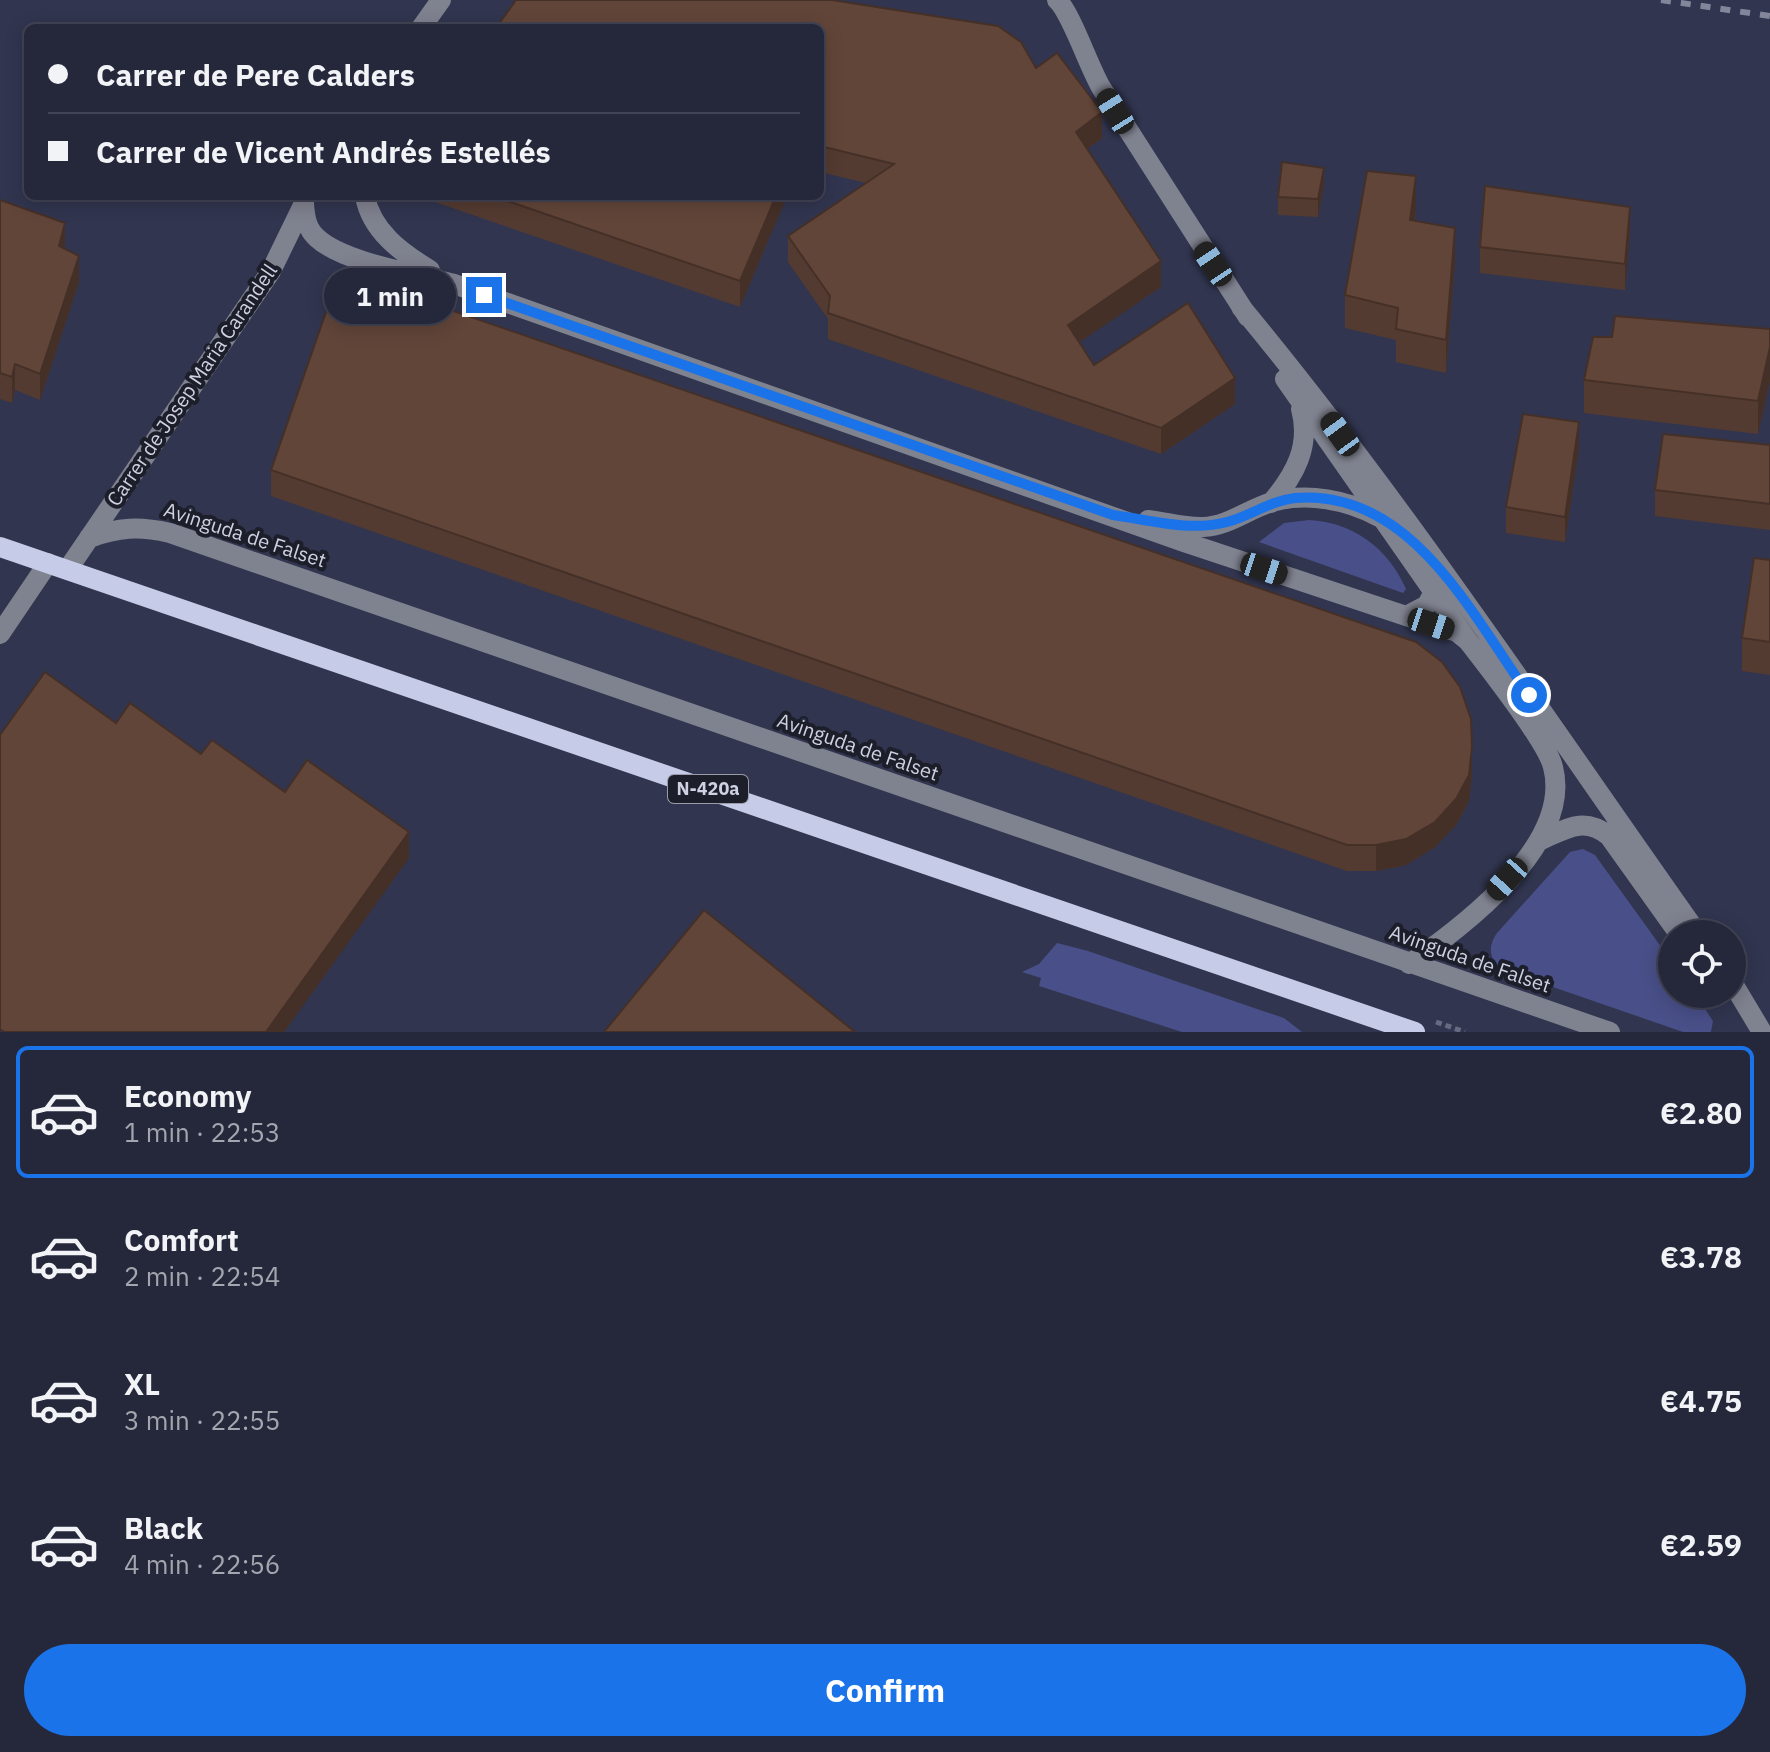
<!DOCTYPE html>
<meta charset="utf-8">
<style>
body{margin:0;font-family:"IBM Plex Sans",sans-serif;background:#2d3042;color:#f1f3f6;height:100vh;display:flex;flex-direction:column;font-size:30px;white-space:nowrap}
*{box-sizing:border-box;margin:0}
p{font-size:26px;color:#a3a6af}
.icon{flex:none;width:44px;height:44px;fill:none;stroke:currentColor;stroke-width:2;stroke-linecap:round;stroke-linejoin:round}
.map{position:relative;height:1032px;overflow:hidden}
.sheet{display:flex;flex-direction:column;background:#25283b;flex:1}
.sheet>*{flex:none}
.banner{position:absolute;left:24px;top:24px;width:800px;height:176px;border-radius:12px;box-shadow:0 4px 20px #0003,0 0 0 2px #424455;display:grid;align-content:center;height:176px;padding:0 24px;background:#25283b}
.controls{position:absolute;left:1658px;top:920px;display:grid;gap:16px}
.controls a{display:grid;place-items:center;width:88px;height:88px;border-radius:50%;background:#25283b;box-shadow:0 4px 20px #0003,0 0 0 2px #424455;font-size:40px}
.end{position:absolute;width:36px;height:36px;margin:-18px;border:10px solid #1a73e8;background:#fff;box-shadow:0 0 0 4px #fff}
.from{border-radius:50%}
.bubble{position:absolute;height:56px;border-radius:28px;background:#25283b;box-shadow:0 4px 20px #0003,0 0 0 2px #424455;font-size:26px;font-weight:700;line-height:56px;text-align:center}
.car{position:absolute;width:24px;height:48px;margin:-24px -12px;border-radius:10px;box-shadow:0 0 6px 2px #0007;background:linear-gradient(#222 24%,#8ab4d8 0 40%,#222 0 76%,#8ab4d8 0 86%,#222 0)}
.banner b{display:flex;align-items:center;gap:28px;height:76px;font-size:30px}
.banner b+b{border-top:2px solid #424455}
.banner i{width:20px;height:20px;background:#f1f3f6}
ul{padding:14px 0 0;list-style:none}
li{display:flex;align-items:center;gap:24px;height:132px;margin:0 16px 12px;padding:0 8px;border:4px solid transparent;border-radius:12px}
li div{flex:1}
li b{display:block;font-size:30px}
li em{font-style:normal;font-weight:700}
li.active{border-color:#1a73e8}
li>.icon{width:72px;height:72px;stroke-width:1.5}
.button{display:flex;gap:16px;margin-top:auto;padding:16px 24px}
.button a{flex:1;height:92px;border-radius:48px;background:#1a73e8;color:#fff;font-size:32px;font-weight:700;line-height:92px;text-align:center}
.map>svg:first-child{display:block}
.green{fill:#495089}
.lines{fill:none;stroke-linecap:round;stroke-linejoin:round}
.path{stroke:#676b82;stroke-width:5;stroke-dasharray:6 4;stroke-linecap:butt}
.minor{stroke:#7f828f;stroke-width:20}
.major{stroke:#c6cce7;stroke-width:20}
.rail{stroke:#83869b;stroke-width:6;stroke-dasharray:10 10;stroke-linecap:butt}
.wall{fill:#543b31}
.shaded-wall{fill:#453028}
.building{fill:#624539;stroke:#453028;stroke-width:2}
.route{stroke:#1a73e8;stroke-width:10}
.labels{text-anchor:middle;stroke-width:8;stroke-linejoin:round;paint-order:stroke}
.shield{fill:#1c1e2a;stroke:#999baa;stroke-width:2}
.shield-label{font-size:18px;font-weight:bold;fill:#ced1e1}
.street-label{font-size:20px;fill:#ced1e1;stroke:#1c1e2a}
</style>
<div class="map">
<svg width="1770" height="1032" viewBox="0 0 1770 1032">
<rect width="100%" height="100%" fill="#31354f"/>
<path class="green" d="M1309,520C1353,522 1389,549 1406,589L1403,593L1259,542L1284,523Z
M1583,849L1595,855L1672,962V994H1695L1713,1021L1711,1032H1683L1504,970C1489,961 1487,947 1497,933L1570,852Z
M1057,943L1088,951L1260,1010L1284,1018L1302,1032H1182L1039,986L1041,978L1022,972L1039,964Z"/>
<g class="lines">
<path class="path" d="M1436,1022L1465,1032"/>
<path class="minor" d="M1057,0C1071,12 1089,68 1102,89L1248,317
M421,28L441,0
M365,196C371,231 402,253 430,270
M304,204C305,218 307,229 317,238C344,263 418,274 454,284L1184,542L1406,616L1427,605L1443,574
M1241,307C1406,506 1549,724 1698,934
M1285,379L1468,641
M1271,503C1295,475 1311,446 1301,409
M1148,520C1166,522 1186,528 1203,527C1229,526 1248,509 1272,502C1307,492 1348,500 1379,517
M89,538C119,527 139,526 170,533L1610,1032
M68,569L271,271L304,203
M1406,616L1457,632L1468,641C1487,666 1547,741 1553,767C1573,844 1464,926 1409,964
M0,634L48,563
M1541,840C1566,829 1584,816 1609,836L1679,934
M1732,982L1762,1032"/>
<path class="major" d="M0,547L1415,1032"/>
<path class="rail" d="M1661,0L1770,16"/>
</g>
<path class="wall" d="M820,28L1036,68L1102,138L1087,149L1161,287L1079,342L1094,365L1235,404L1161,454L828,339V319L788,262V236L866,183L820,172Z
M1324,185L1318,217L1278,215V197Z
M432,196H787L740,307L435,202Z
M0,200L65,249L79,282L40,400L15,390L12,403L0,399Z
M1416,209L1415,221L1455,261L1446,373L1396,362V340L1345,328V295Z
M1630,232L1625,290L1480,273V247Z
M1770,329V380L1758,434L1584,413V380Z
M1770,445V530L1655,516V490Z
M1579,448L1565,542L1506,533V507Z
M271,470L1472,773L1469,801L1456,825L1435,847L1406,865L1376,871H1347L271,496Z
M1770,560V675L1742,671V638Z"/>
<path class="shaded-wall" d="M1102,112V138L1076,157V132Z
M1324,168V185L1318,217V199Z
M1416,176V209L1410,253V220Z
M776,196H787L740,307V281Z
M1630,207V232L1625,290V264Z
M65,223V248L59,272V246Z
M1455,228V261L1446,373V340Z
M79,256V282L40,400V374Z
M1161,261V287L1068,350V325Z
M1770,347V380L1758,434V401Z
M15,364V390L12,403V377Z
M1235,378V404L1161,454V428Z
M1579,422V448L1565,542V517Z
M1472,747V773L1469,801L1456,825L1435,847L1406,865L1376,871V845Z
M409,832V858L284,1032H266Z"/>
<path class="building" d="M516,0H832L998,26L1021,42L1036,68L1057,53L1102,112L1076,132L1161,261L1068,325L1094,365L1188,303L1235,378L1161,428L828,313L830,296L788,236L894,164L820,146V28H496Z
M1282,162L1324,168L1318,199L1278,197Z
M1367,171L1416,176L1410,220L1455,228L1446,340L1396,329L1398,308L1345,295Z
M1485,186L1630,207L1625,264L1480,247Z
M493,196H776L740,281Z
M0,200L65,223L59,246L79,256L40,374L15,364L12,377L0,373Z
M340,272L1416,642L1442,662L1460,687L1471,719L1472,747L1469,775L1456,799L1435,822L1406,839L1376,845H1347L271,470Z
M1615,316L1770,329V347L1758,401L1584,380L1593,337H1612Z
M1523,414L1579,422L1565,517L1506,507Z
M1663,434L1770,445V504L1655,490Z
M1754,558L1770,560V642L1742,638Z
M45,672L116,723L130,703L201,754L212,740L285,792L307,760L409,832L266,1032H4L0,1029V735Z
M704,910L855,1032H604Z"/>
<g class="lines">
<path class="route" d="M484,295L1113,515C1150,520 1190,532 1227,522C1251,516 1269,501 1295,498C1411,488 1472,615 1529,695"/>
</g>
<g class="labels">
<rect class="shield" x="668" y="775" width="80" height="28" rx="6"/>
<g class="shield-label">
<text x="708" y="795">N-420a</text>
</g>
<g class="street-label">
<text transform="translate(192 385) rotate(-56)" y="7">Carrer de Josep Maria Carandell</text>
<text transform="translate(245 535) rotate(18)" y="7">Avinguda de Falset</text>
<text transform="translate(858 747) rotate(19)" y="7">Avinguda de Falset</text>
<text transform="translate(1470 959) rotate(19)" y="7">Avinguda de Falset</text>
</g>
</g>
</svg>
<div class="controls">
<a><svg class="icon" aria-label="locate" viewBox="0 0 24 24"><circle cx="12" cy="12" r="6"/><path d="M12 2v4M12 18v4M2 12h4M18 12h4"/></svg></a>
</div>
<i class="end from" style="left:1529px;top:695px"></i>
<i class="end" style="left:484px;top:295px"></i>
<div class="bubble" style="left:324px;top:268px;width:132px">1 min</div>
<i class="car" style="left:1115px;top:111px;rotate:328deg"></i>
<i class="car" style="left:1213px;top:264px;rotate:326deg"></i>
<i class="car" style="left:1340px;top:434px;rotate:324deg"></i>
<i class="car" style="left:1264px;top:569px;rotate:108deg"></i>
<i class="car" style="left:1431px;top:624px;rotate:108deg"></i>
<i class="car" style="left:1507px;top:879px;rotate:222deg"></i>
<div class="banner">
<b><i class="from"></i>Carrer de Pere Calders</b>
<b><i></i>Carrer de Vicent Andrés Estellés</b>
</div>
</div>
<section class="sheet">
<ul>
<li class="active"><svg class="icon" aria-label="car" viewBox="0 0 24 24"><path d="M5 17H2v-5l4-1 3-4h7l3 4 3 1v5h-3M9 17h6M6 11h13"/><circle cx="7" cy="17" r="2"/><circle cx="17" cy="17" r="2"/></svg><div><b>Economy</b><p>1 min · 22:53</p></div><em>€2.80</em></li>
<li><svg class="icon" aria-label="car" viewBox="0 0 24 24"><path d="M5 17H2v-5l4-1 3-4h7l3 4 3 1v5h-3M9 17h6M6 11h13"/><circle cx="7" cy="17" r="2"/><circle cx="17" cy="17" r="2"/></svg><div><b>Comfort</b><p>2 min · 22:54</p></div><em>€3.78</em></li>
<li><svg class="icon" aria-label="car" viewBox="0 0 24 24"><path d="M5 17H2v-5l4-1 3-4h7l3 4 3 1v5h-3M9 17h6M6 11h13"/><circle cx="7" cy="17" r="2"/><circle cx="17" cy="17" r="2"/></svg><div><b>XL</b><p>3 min · 22:55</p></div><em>€4.75</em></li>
<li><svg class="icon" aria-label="car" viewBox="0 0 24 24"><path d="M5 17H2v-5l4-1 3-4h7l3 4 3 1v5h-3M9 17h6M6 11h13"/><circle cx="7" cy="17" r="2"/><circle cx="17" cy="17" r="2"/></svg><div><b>Black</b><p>4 min · 22:56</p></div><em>€2.59</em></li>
</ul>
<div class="button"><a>Confirm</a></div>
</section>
